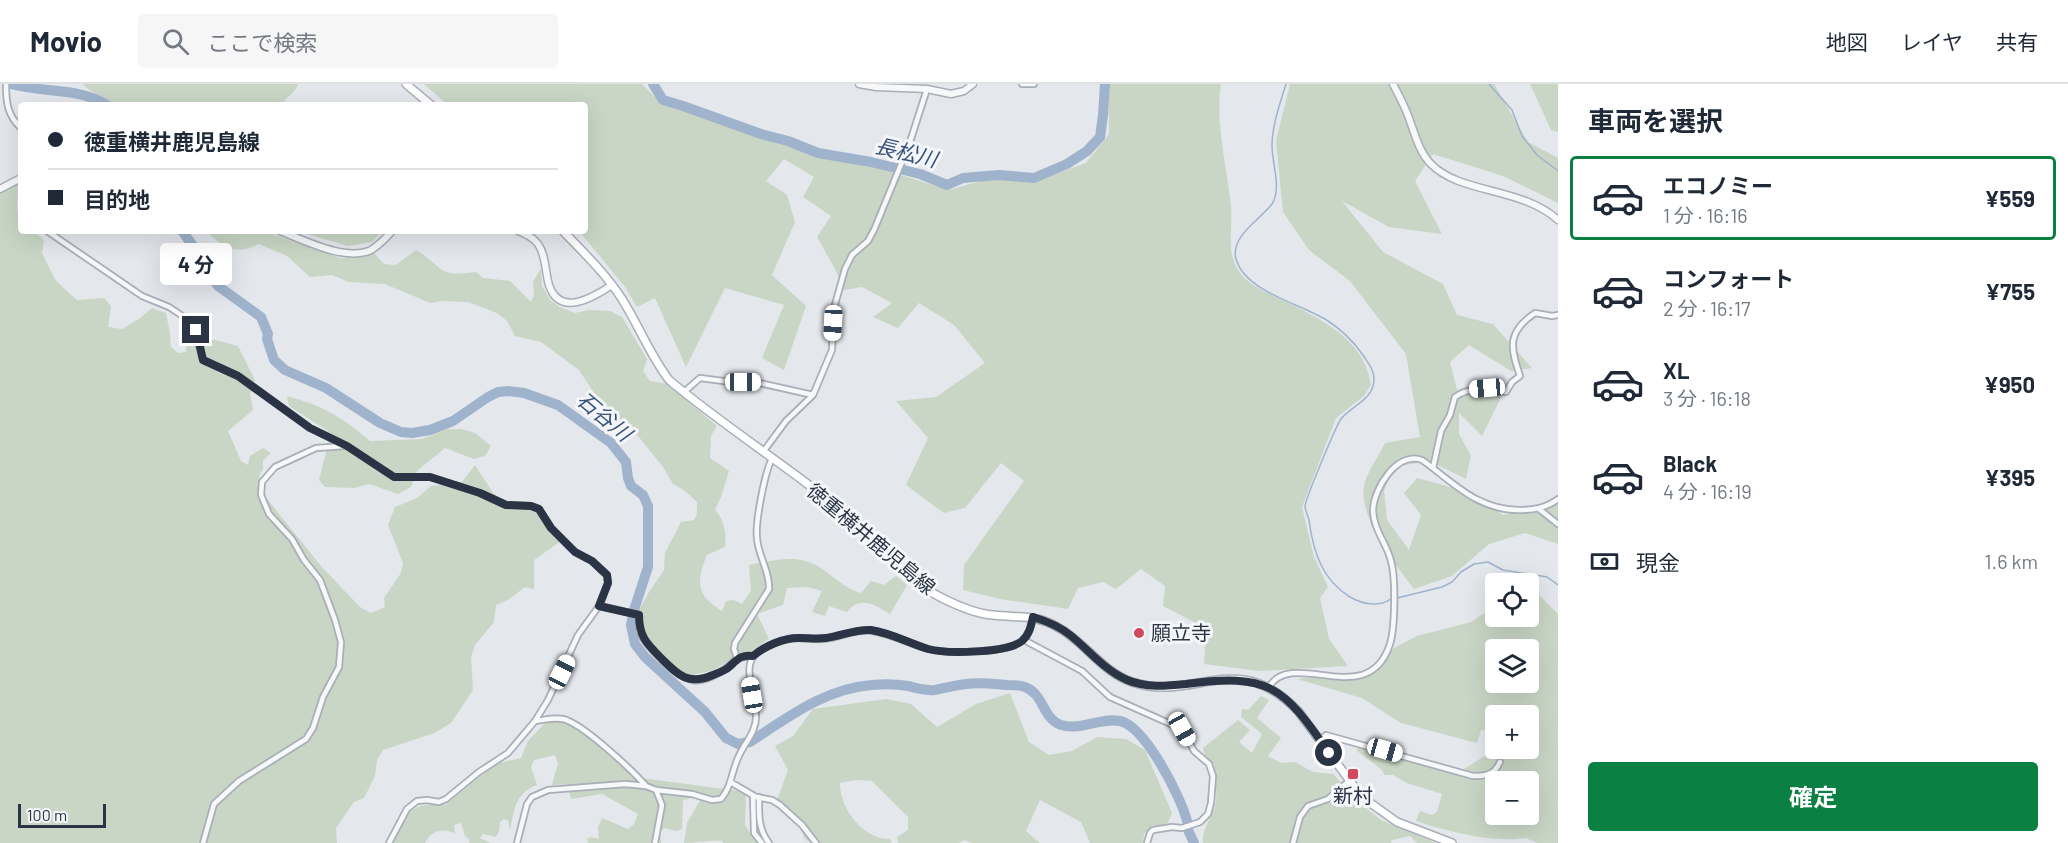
<!DOCTYPE html>
<html lang="ja">
<meta charset="utf-8">
<style>
body{margin:0;font-family:Barlow,"Noto Sans JP",sans-serif;background:#f6f6f7;color:#1f2937;height:100vh;display:flex;flex-direction:column;font-size:22px;white-space:nowrap}
*{box-sizing:border-box;margin:0}
p{font-size:20px;color:#747a83}
.icon{flex:none;width:33px;height:33px;fill:none;stroke:currentColor;stroke-width:2;stroke-linecap:round;stroke-linejoin:round}
.map{position:relative;flex:1;overflow:hidden}
.panel{display:flex;flex-direction:column;background:#fff;width:510px}
.panel>*{flex:none}
.banner{position:absolute;left:18px;top:18px;width:570px;height:132px;border-radius:6px;box-shadow:0 6px 24px #0002;display:grid;align-content:center;height:132px;padding:0 30px;background:#fff}
.fabs{position:absolute;left:1485px;top:489px;display:grid;gap:12px}
.fabs a{display:grid;place-items:center;width:54px;height:54px;border-radius:6px;background:#fff;box-shadow:0 6px 24px #0002;font-size:30px}
.scale{position:absolute;left:18px;bottom:15px;width:88px;box-sizing:border-box;padding-left:6px;border:3px solid #2b3445;border-top:0;font-size:16px;line-height:21px;white-space:nowrap;color:#2b3445;-webkit-text-stroke:4px #f4f6f9;paint-order:stroke}
.end{position:absolute;width:27px;height:27px;margin:-14px;border:8px solid #2b3445;background:#fff;box-shadow:0 0 0 3px #fff}
.from{border-radius:50%}
.bubble{position:absolute;height:42px;border-radius:6px;background:#fff;box-shadow:0 6px 24px #0002;font-size:20px;font-weight:700;line-height:42px;text-align:center}
.car{position:absolute;width:18px;height:36px;margin:-18px -9px;border-radius:8px;box-shadow:0 0 4px 2px #0007;background:linear-gradient(#fff 24%,#345 0 40%,#fff 0 76%,#345 0 86%,#fff 0)}
.banner b{display:flex;align-items:center;gap:21px;height:57px;font-size:22px}
.banner b+b{border-top:2px solid #e0e1e3}
.banner i{width:15px;height:15px;background:#1f2937}
ul{padding:0;list-style:none}
li{display:flex;align-items:center;gap:18px;height:84px;margin:0 12px 9px;padding:0 18px;border:3px solid transparent;border-radius:6px}
li div{flex:1}
li b{display:block;font-size:22px}
li em{font-style:normal;font-weight:700}
li.selected{border-color:#0b8043}
li>.icon{width:54px;height:54px;stroke-width:1.5}
h2{padding:0 30px;font-size:27px;line-height:72px}
.pay{display:flex;align-items:center;gap:15px;height:66px;padding:0 30px;font-size:22px}
.pay p{margin-inline-start:auto}
.cta{display:flex;gap:12px;margin-top:auto;padding:12px 30px}
.cta a{flex:1;height:69px;border-radius:6px;background:#0b8043;color:#fff;font-size:24px;font-weight:700;line-height:69px;text-align:center}
header{display:flex;align-items:center;gap:36px;box-sizing:border-box;height:84px;padding:0 30px;background:#fff;border-bottom:2px solid #e0e1e3}
header strong{font-size:28px}
nav{display:flex;gap:33px;margin-inline-start:auto;font-size:21px}
.search{width:420px;height:54px;background:#f6f6f7;display:flex;align-items:center;gap:15px;box-sizing:border-box;padding:0 21px;border-radius:6px;color:#747a83;font-size:22px}
main{display:flex;flex:1;min-height:0}
.map>svg:first-child{display:block}
.green{fill:#c9d6c5;fill-rule:evenodd}
.lines{fill:none;stroke-linecap:round;stroke-linejoin:round}
.stream{stroke:#9fb4cc;stroke-width:1.5}
.river{stroke:#9fb4cc;stroke-width:10}
.minor-casing{stroke:#a9aeb7;stroke-width:8}
.tertiary-casing{stroke:#a9aeb7;stroke-width:9}
.secondary-casing{stroke:#a9aeb7;stroke-width:10}
.minor{stroke:#f7f8fa;stroke-width:4.5}
.tertiary{stroke:#f7f8fa;stroke-width:6}
.secondary{stroke:#fff;stroke-width:7}
.route{stroke:#2b3445;stroke-width:8}
.poi-dot{fill:#d1495b;stroke:#f4f6f9;stroke-width:2}
.labels{text-anchor:middle;stroke-width:6;stroke-linejoin:round;paint-order:stroke}
.street-label{font-size:20px;fill:#2b3445;stroke:#f4f6f9}
.poi-label{font-size:20px;fill:#2b3445;stroke:#f4f6f9;text-anchor:start}
.water-label{font-size:21px;font-style:italic;fill:#34527a;stroke:#f4f6f9}
</style>
<header>
<strong>Movio</strong>
<div class="search"><svg class="icon" aria-label="search" viewBox="0 0 24 24"><circle cx="10" cy="10" r="6"/><path d="M15 15l6 6"/></svg>ここで検索</div>
<nav><a>地図</a><a>レイヤ</a><a>共有</a></nav>
</header>
<main>
<div class="map">
<svg width="1558" height="759" viewBox="0 0 1558 759">
<rect width="100%" height="100%" fill="#e4e7ec"/>
<path class="green" d="M82,0H298C295,10 286,12 282,21H118L94,9Z
M424,0H642L661,19L789,61L876,83L948,106L993,94L1033,98L1086,79L1109,50L1108,0H1221C1215,41 1227,82 1231,123C1233,144 1226,167 1238,186C1244,197 1259,205 1270,210C1311,231 1364,250 1371,301L1364,312L1336,334L1302,423L1314,473L1328,503L1320,514L1329,555L1348,582L1260,587L1204,580L1206,551L1196,539L1163,522L1165,502L1141,485L1116,505L1103,498L1078,504L1068,525L1000,515L963,506L964,481L1024,397L1001,379L965,424L944,429L906,401L928,354L896,317L936,313L985,279L954,241L919,219L898,244L873,233L892,219L862,203L844,206L834,183L817,153L831,132L803,113L814,93L784,75L766,97L787,111L795,138L772,191L806,222L784,286L762,274L784,221L725,204L686,283L655,214L637,223L625,203L579,147H585V21H448Z
M1290,0H1494L1528,58L1558,74V119L1503,92L1433,70L1415,97L1442,150L1389,143L1342,117L1383,168L1443,200L1457,231L1493,240L1532,284L1511,287L1469,261L1450,278L1457,306L1485,297L1506,303L1482,352L1459,329V350L1471,372L1466,395L1429,377L1394,383L1384,407L1387,436L1409,466L1421,431L1404,409L1417,394L1475,410L1503,431L1551,421L1558,418V460L1525,449L1489,460L1452,492L1414,505C1395,480 1359,435 1364,402C1366,390 1380,370 1385,359L1420,353L1406,270L1350,197L1309,166L1283,128L1276,57Z
M1530,0H1558V48L1551,46Z
M18,99L17,127L21,134V147H33L44,156L42,169L56,197L77,216L104,214L111,222L108,243L122,245L139,235L152,224L166,229L170,250L171,263L178,269L186,268V255L208,254L238,262L255,296L250,310L253,326L228,347L241,377L248,381L250,372L263,364L271,369L263,377V385L259,392L267,415L321,482L360,523L371,529L385,523L384,514L401,489L403,479L388,441L395,423L417,414L431,402L462,398L475,381L493,409L503,416L526,420L537,426L561,457L534,476V505L525,503L508,516L496,521L494,538L475,561L471,573L473,606L451,639L434,649L383,666L377,676L375,692L364,714L354,718L336,744L337,759H0V108Z
M206,147H263L341,174H359L374,169L384,180L396,181L416,166C445,183 435,194 476,188L483,194L510,197L531,218L534,211L533,198L541,184L542,202L551,217L560,223L575,229L589,226L610,227L622,233L647,275L643,287L650,297L667,300L717,342L711,352L710,374L729,387L721,413L715,426C724,435 727,450 725,463L707,471C696,497 696,512 722,527L726,517L734,516L742,520L751,507L749,481C775,476 798,469 821,484C834,493 846,505 861,509L871,497L884,501L896,492L907,501L890,530C875,521 860,511 847,528L829,522L825,532L812,528L822,507L807,503L787,504L783,521L757,530L769,555L746,571H737L714,586L688,592L679,587L654,563L639,540L638,528L649,508L664,486L665,469L681,438L694,436L697,430V418L685,407L673,400L663,383L638,352L614,339L579,286L541,258L515,252L507,237L497,229L468,218L442,217L430,219L385,200L349,198L332,191L310,193L287,172L259,160C237,172 222,163 206,147Z
M298,147H382L372,158L348,162Z
M287,312C323,322 341,332 370,357L422,355L448,345H462L475,349L491,362L485,372L474,375L445,364L417,387L411,403L398,410L369,400L354,404L325,403L319,396L331,349L289,322Z
M1529,501L1558,530V759H1537L1526,754C1492,759 1449,748 1416,737L1420,727L1432,731L1437,728L1442,710L1407,699L1393,691H1385L1381,685L1357,667L1358,662L1458,689L1489,669L1528,664V632L1510,631L1508,629L1507,631L1496,632L1495,647L1481,646L1477,659L1401,639L1362,614L1297,595L1366,587L1388,567L1417,552L1471,538L1495,522L1496,532H1528ZM1496,566H1528V598H1496ZM1496,698H1528V730H1496Z
M1010,609L1029,658L1049,671L1072,667L1097,653L1126,655L1145,666L1172,729L1167,741H1153L1144,750L1143,759H1090L1081,738L1040,716L1026,747L1040,759H972L964,756L959,759H898L897,753L908,746V733L872,697L856,696L840,699C839,724 864,756 890,755L892,759H810L804,754L800,741L777,716L788,686L775,662L793,652L813,625L886,615L911,620L937,643L976,620Z
M1261,612L1269,616L1257,634L1281,654L1268,672L1281,679L1295,678L1313,688L1333,690L1360,719L1381,736L1436,759H1417L1410,752L1392,756L1391,759H1203C1201,745 1214,731 1216,717C1217,705 1215,693 1214,681L1205,672L1203,664L1238,636L1250,646L1239,658L1252,669L1262,650L1241,633L1242,625L1248,626Z
M547,637L566,639L582,645L634,693L746,708L745,741L757,759H723L722,757C711,755 697,759 684,759L687,739L701,715L691,714L683,716L682,745L676,747L664,744L660,749L661,759H588L587,755L590,753L599,755L598,743L602,734L628,745L634,740L638,730L602,710L571,715L567,700L552,701L558,679L555,671L534,676L531,683L537,701C515,709 514,726 510,747L508,736L504,735L500,738L499,747L496,753L483,750L480,754L491,759H469L470,756L465,752L461,739L454,741L455,749C441,744 432,746 425,759H394C406,726 410,719 445,721L487,687L500,679L521,674L528,657Z"/>
<g class="lines">
<path class="stream" d="M1286,0C1280,20 1272,41 1272,62C1272,79 1282,105 1272,120C1261,135 1230,152 1236,175C1245,208 1302,220 1328,237C1342,246 1353,257 1363,271C1368,279 1374,286 1374,295C1374,316 1352,321 1341,335C1336,342 1304,418 1305,423C1306,428 1308,432 1309,436C1313,467 1322,496 1350,513C1362,520 1380,524 1392,514
M1489,0L1512,26L1522,52L1537,71L1558,87
M1397,514L1442,503L1452,498L1461,488L1474,480L1488,478L1503,486L1547,493L1558,501"/>
<path class="river" d="M11,0C42,9 79,3 107,21
M653,0L663,16L683,22L761,50L788,57L818,69L871,78L920,90L947,101L963,94L999,91L1034,94L1067,80L1087,67L1100,53L1103,31L1105,0
M182,147L199,170L210,192L218,202L261,233L268,250L267,255L274,276L285,286L326,304L380,339L401,348L412,349L430,346L453,337L488,313L498,308L508,307L524,309L558,321L611,359L626,378L628,394L631,402L643,411L648,422V483L634,526L631,541L635,560L645,573L705,628L726,654L738,660L750,658C787,634 826,604 872,601C884,600 896,600 908,602C917,604 926,607 935,606C946,604 956,601 966,600C980,598 993,600 1007,601C1013,601 1019,601 1025,603C1044,610 1042,634 1061,641C1081,647 1101,633 1120,637C1145,642 1181,713 1187,737
M1189,748L1194,759"/>
<defs>
<path id="minor" d="M6,0C6,18 7,31 21,44
M1022,0H1034
M47,147L142,212L169,223L187,235L196,246L203,276L238,292L310,344L347,362L394,393H430L480,409L506,421L531,422L539,425L551,444L575,468L592,477L607,491L608,499L599,522L578,551L548,616L535,637L508,669L479,688L446,715L439,718L427,716L417,717L407,725L389,759
M684,308L700,294L731,298H755L813,311
M763,368L786,337L813,311L832,266L834,224L845,185L852,171L868,157L874,146L909,61L927,5
M1433,384L1441,347L1450,331L1455,313C1471,302 1488,305 1506,308L1512,298L1520,292C1510,263 1507,248 1535,229L1552,232L1558,231
M1539,425L1558,440
M599,522L639,531C639,537 638,544 640,549C647,563 676,593 692,596C707,599 727,585 737,574L753,572
M1024,556L1082,587L1110,613L1182,645L1194,667L1209,680L1213,692L1211,719L1208,730L1200,738L1182,744L1172,743L1153,746L1150,749L1147,759
M737,574L734,565L735,559L769,505C770,487 758,472 757,454C755,439 765,387 772,375
M1269,603C1293,563 1368,628 1390,560C1395,544 1396,494 1391,477C1387,460 1373,445 1373,426C1374,404 1397,367 1422,376C1453,398 1477,426 1519,426C1534,426 1546,424 1558,415
M535,637C544,636 554,633 563,635C582,639 632,686 646,702
M1320,656L1326,651L1473,692C1487,692 1494,691 1500,678
M732,699L756,713L772,716L780,721L802,741L816,759
M753,711L754,749L762,759
M759,713C759,731 758,745 769,759
M203,759L214,720L239,697L306,655L313,644L323,613L339,583L341,558L335,536L320,496L304,476L292,455L269,430L261,411L262,398L275,383L316,364L345,362
M517,759L527,720L532,713L548,706L625,700L646,702L656,706L692,710L712,716L721,715C732,702 731,689 738,674C744,659 756,649 756,633C755,590 729,572 787,555C799,552 811,556 823,555C840,554 856,544 872,547C892,550 910,560 929,565C947,570 1008,569 1022,557C1030,551 1031,542 1033,533
M655,759L662,721L656,706
M1293,759L1300,733L1308,722L1328,715L1349,697"/>
<path id="tertiary" d="M859,0L876,3L927,5L951,10L964,7L973,0
M1393,0C1398,10 1403,19 1407,29C1414,46 1418,67 1431,80C1460,110 1522,103 1558,136
M0,105L21,94
M280,147C304,156 346,178 371,166C379,161 386,154 392,147
M518,147C526,150 533,153 538,160C546,171 545,188 549,201C560,234 594,213 612,201"/>
<path id="secondary" d="M406,0L431,21
M563,147C584,169 606,190 622,215C639,242 650,271 669,296C731,348 800,390 861,442C889,465 909,498 942,514C958,522 976,530 993,531C1019,534 1036,530 1059,544C1086,559 1101,587 1132,598C1194,619 1237,563 1298,627L1362,713L1397,738L1452,759"/>
</defs>
<use href="#minor" class="minor-casing"/>
<use href="#tertiary" class="tertiary-casing"/>
<use href="#secondary" class="secondary-casing"/>
<use href="#minor" class="minor"/>
<use href="#tertiary" class="tertiary"/>
<use href="#secondary" class="secondary"/>
</g>
<g class="lines">
<path class="route" d="M196,246L203,276L238,292L310,344L347,362L394,393H430L480,409L506,421L531,422L539,425L551,444L575,468L592,477L607,491L608,499L599,522L639,531C639,552 646,559 661,574C678,591 688,602 713,591C718,589 725,587 729,583C737,576 741,570 753,572C765,562 783,554 799,554C808,554 817,555 826,554C841,552 856,545 871,546C891,549 909,559 928,565C946,570 1007,569 1022,557C1029,551 1031,542 1033,533C1046,537 1059,542 1070,551C1089,566 1104,586 1127,596C1146,604 1166,602 1186,600C1269,589 1283,602 1329,669"/>
</g>
<g class="poi-dot">
<circle cx="1139" cy="549" r="6"/>
<rect x="1347" y="684" width="12" height="12" rx="3"/>
</g>
<g class="labels">
<g class="street-label">
<text transform="translate(871 455) rotate(40)" y="7">徳重横井鹿児島線</text>
</g>
<g class="poi-label">
<text x="1151" y="556">願立寺</text>
<text x="1353" y="719" text-anchor="middle">新村</text>
</g>
<g class="water-label">
<text transform="translate(906 69) rotate(14)" y="7">長松川</text>
<text transform="translate(604 333) rotate(40)" y="7">石谷川</text>
</g>
</g>
</svg>
<div class="fabs">
<a><svg class="icon" aria-label="locate" viewBox="0 0 24 24"><circle cx="12" cy="12" r="6"/><path d="M12 2v4M12 18v4M2 12h4M18 12h4"/></svg></a>
<a><svg class="icon" aria-label="layers" viewBox="0 0 24 24"><path d="M12 4l9 5-9 5-9-5zM3 14l9 5 9-5"/></svg></a>
<a>+</a>
<a>−</a>
</div>
<div class="scale">100 m</div>
<i class="end from" style="left:1329px;top:669px"></i>
<i class="end" style="left:196px;top:246px"></i>
<div class="bubble" style="left:160px;top:159px;width:72px">4 分</div>
<i class="car" style="left:833px;top:239px;rotate:183deg"></i>
<i class="car" style="left:743px;top:298px;rotate:90deg"></i>
<i class="car" style="left:1487px;top:304px;rotate:265deg"></i>
<i class="car" style="left:562px;top:588px;rotate:26deg"></i>
<i class="car" style="left:752px;top:611px;rotate:350deg"></i>
<i class="car" style="left:1182px;top:645px;rotate:151deg"></i>
<i class="car" style="left:1385px;top:666px;rotate:106deg"></i>
<div class="banner">
<b><i class="from"></i>徳重横井鹿児島線</b>
<b><i></i>目的地</b>
</div>
</div>
<section class="panel">
<h2>車両を選択</h2>
<ul>
<li class="selected"><svg class="icon" aria-label="car" viewBox="0 0 24 24"><path d="M5 17H2v-5l4-1 3-4h7l3 4 3 1v5h-3M9 17h6M6 11h13"/><circle cx="7" cy="17" r="2"/><circle cx="17" cy="17" r="2"/></svg><div><b>エコノミー</b><p>1 分 · 16:16</p></div><em>¥559</em></li>
<li><svg class="icon" aria-label="car" viewBox="0 0 24 24"><path d="M5 17H2v-5l4-1 3-4h7l3 4 3 1v5h-3M9 17h6M6 11h13"/><circle cx="7" cy="17" r="2"/><circle cx="17" cy="17" r="2"/></svg><div><b>コンフォート</b><p>2 分 · 16:17</p></div><em>¥755</em></li>
<li><svg class="icon" aria-label="car" viewBox="0 0 24 24"><path d="M5 17H2v-5l4-1 3-4h7l3 4 3 1v5h-3M9 17h6M6 11h13"/><circle cx="7" cy="17" r="2"/><circle cx="17" cy="17" r="2"/></svg><div><b>XL</b><p>3 分 · 16:18</p></div><em>¥950</em></li>
<li><svg class="icon" aria-label="car" viewBox="0 0 24 24"><path d="M5 17H2v-5l4-1 3-4h7l3 4 3 1v5h-3M9 17h6M6 11h13"/><circle cx="7" cy="17" r="2"/><circle cx="17" cy="17" r="2"/></svg><div><b>Black</b><p>4 分 · 16:19</p></div><em>¥395</em></li>
</ul>
<div class="pay"><svg class="icon" aria-label="cash" viewBox="0 0 24 24"><path d="M3 7h18v10H3z"/><circle cx="12" cy="12" r="2"/></svg>現金<p>1.6 km</p></div>
<div class="cta"><a>確定</a></div>
</section>
</main>
